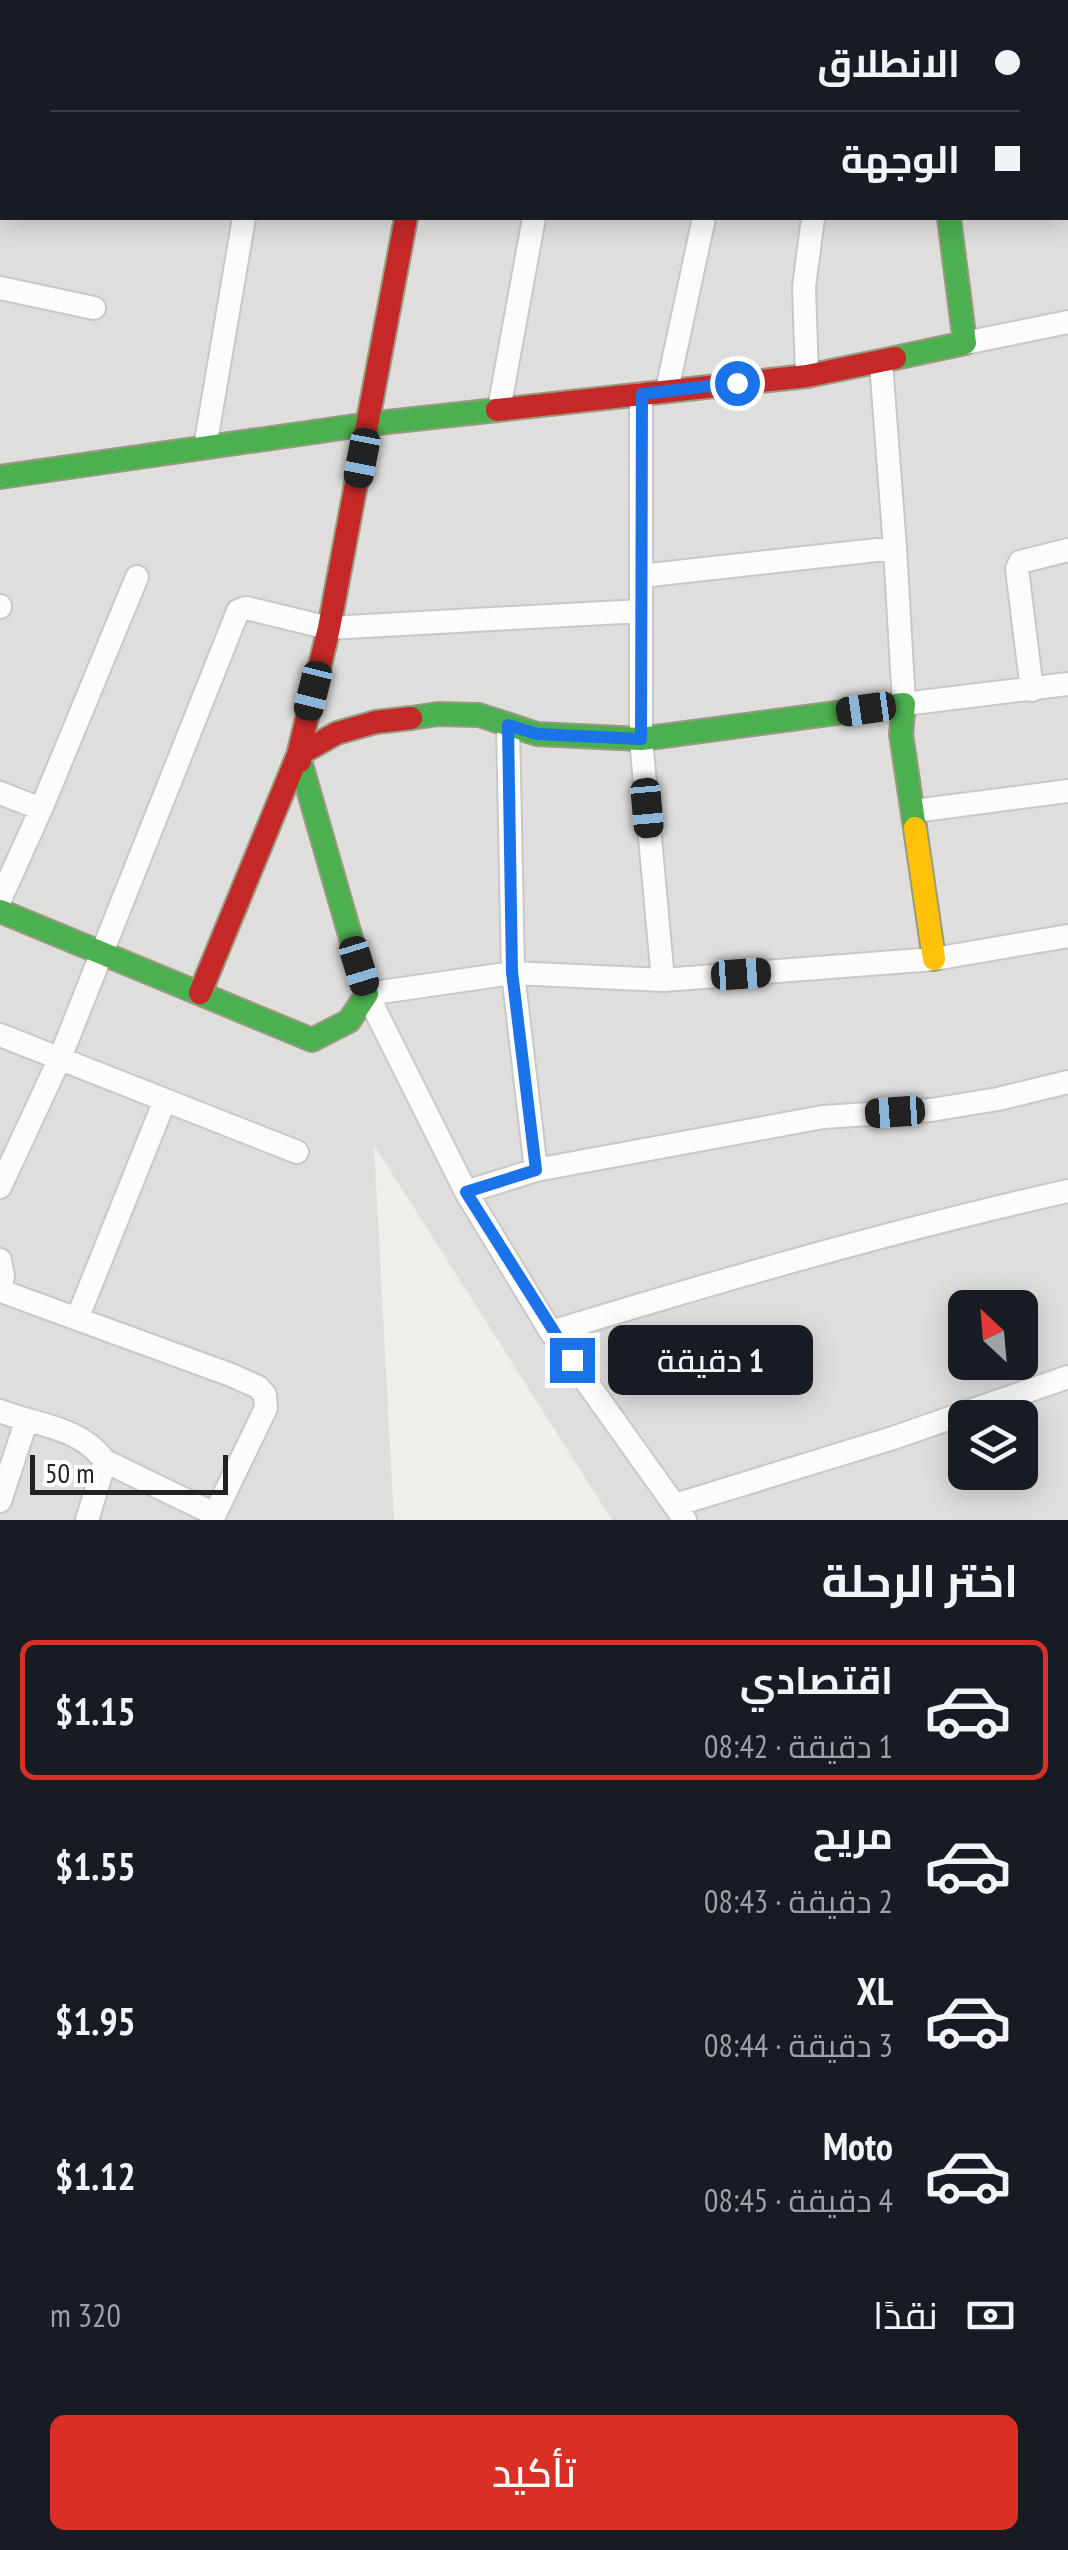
<!DOCTYPE html>
<html lang="ar">
<meta charset="utf-8">
<style>
body{margin:0;font-family:"PT Sans Narrow",Cairo,sans-serif;background:#20242c;color:#f1f3f6;direction:rtl;height:100vh;display:flex;flex-direction:column;font-size:38px;white-space:nowrap}
*{box-sizing:border-box;margin:0}
p{font-size:32px;color:#9ea1a6}
.icon{flex:none;width:55px;height:55px;fill:none;stroke:currentColor;stroke-width:2;stroke-linecap:round;stroke-linejoin:round}
.map{position:relative;height:1520px;overflow:hidden;direction:ltr}
.sheet{display:flex;flex-direction:column;background:#171b24;flex:1}
.sheet>*{flex:none}
.top-card{position:absolute;left:0px;top:0px;width:1070px;height:220px;box-shadow:0 5px 25px #0003;direction:rtl;display:grid;align-content:center;height:220px;padding:0 50px;background:#171b24}
.needle{width:65px;rotate:334deg}
.fabs{position:absolute;left:948px;top:1290px;display:grid;gap:20px}
.fabs a{display:grid;place-items:center;width:90px;height:90px;border-radius:15px;background:#171b24;box-shadow:0 5px 25px #0003;font-size:50px}
.scale{position:absolute;left:30px;bottom:25px;width:198px;box-sizing:border-box;padding-left:10px;border:5px solid #222;border-top:0;font-size:28px;line-height:35px;white-space:nowrap;color:#222;-webkit-text-stroke:8px #fff;paint-order:stroke}
.end{position:absolute;width:45px;height:45px;margin:-22px;border:12px solid #1a73e8;background:#fff;box-shadow:0 0 0 5px #fff}
.from{border-radius:50%}
.bubble{position:absolute;height:70px;border-radius:15px;background:#171b24;box-shadow:0 5px 25px #0003;font-size:32px;font-weight:600;line-height:70px;text-align:center;direction:rtl}
.car{position:absolute;width:30px;height:60px;margin:-30px -15px;border-radius:12px;box-shadow:0 0 8px 2px #0007;background:linear-gradient(#222 24%,#8ab4d8 0 40%,#222 0 76%,#8ab4d8 0 86%,#222 0)}
.top-card b{display:flex;align-items:center;gap:35px;height:95px;font-size:38px}
.top-card b+b{border-top:2px solid #363941}
.top-card i{width:25px;height:25px;background:#f1f3f6}
ul{padding:0;list-style:none}
li{display:flex;align-items:center;gap:30px;height:140px;margin:0 20px 15px;padding:0 30px;border:5px solid transparent;border-radius:15px}
li div{flex:1}
li b{display:block;font-size:38px}
li em{font-style:normal;font-weight:600}
li.active{border-color:#d93025}
li>.icon{width:90px;height:90px;stroke-width:1.5}
h2{padding:0 50px;font-size:45px;line-height:120px}
.pay{display:flex;align-items:center;gap:25px;height:110px;padding:0 50px;font-size:38px}
.pay p{margin-inline-start:auto}
.primary-button{display:flex;gap:20px;margin-top:auto;padding:20px 50px}
.primary-button a{flex:1;height:115px;border-radius:15px;background:#d93025;color:#fff;font-size:40px;font-weight:600;line-height:115px;text-align:center}
.map>svg:first-child{display:block}
.residential{fill:#dfdedc;fill-rule:evenodd}
.lines{fill:none;stroke-linecap:round;stroke-linejoin:round}
.street-casing{stroke:#c9c8c7;stroke-width:26}
.fast-casing{stroke:#999a82;stroke-width:26}
.slow-casing{stroke:#999a82;stroke-width:26}
.jam-casing{stroke:#999a82;stroke-width:26}
.street{stroke:#fdfcfc;stroke-width:22}
.fast{stroke:#4caf50;stroke-width:22}
.slow{stroke:#ffc107;stroke-width:22}
.jam{stroke:#c62828;stroke-width:22}
.route{stroke:#1a73e8;stroke-width:12}
</style>
<div class="map">
<svg width="1068" height="1520" viewBox="0 0 1068 1520">
<rect width="100%" height="100%" fill="#f0eeeb"/>
<path class="residential" d="M0,0H1068V1520H612L374,1145L394,1520H0ZM2,2H1068V218H2ZM965,1308H1020V1362H965ZM965,1418H1020V1472H965Z"/>
<g class="lines">
<defs>
<path id="street" d="M1058,0L1059,2
M0,2H3
M280,2V0
M446,2V0
M602,2V0
M746,2V0
M851,2V0
M939,2V0
M1068,48V50
M0,288L94,308
M965,343L1068,322
M881,363L895,548
M807,376L804,287L813,218
M667,390L704,218
M641,394V739L663,980L934,959L1068,936
M499,409L534,218
M205,447L244,218
M641,576L895,548L904,704L1068,684
M0,607V606
M1032,690L1017,569L1020,562L1068,550
M508,725L513,973L536,1170L823,1117L931,1110L998,1099L1068,1082
M0,793L41,809
M914,811L1068,791
M0,900L41,809L137,577
M663,980L513,973L367,994L466,1192L551,1332L685,1520
M0,1035L297,1152
M0,1187L60,1058L238,611L246,608L329,628L640,611
M466,1192L536,1170
M0,1260L3,1276L0,1291
M1,1291L231,1375L258,1387L265,1395L266,1408L212,1520
M77,1319L165,1100
M551,1332C722,1280 894,1230 1068,1191
M0,1411C38,1426 79,1426 105,1461L214,1514
M0,1501L26,1422
M675,1505L893,1438L1068,1377
M87,1520L105,1461"/>
<path id="fast" d="M895,358L965,343L949,218
M0,477L369,424L497,410
M411,718L438,714L479,715L537,734L641,739L904,704L901,734L915,828
M0,911L312,1040L349,1021L367,994L300,761"/>
<path id="slow" d="M915,828L934,959"/>
<path id="jam" d="M497,410L807,376L895,358
M300,761L298,755L329,628L406,218
M200,993L298,755L337,733L376,722L411,718"/>
</defs>
<use href="#street" class="street-casing"/>
<use href="#fast" class="fast-casing"/>
<use href="#slow" class="slow-casing"/>
<use href="#jam" class="jam-casing"/>
<use href="#street" class="street"/>
<use href="#fast" class="fast"/>
<use href="#slow" class="slow"/>
<use href="#jam" class="jam"/>
</g>
<g class="lines">
<path class="route" d="M572,1360L466,1192L536,1170L512,972L508,725L537,734L641,739L642,394L737,383"/>
</g>
</svg>
<div class="fabs">
<a><svg class="needle" viewBox="-14 -14 28 28"><path d="M0-13l5 13h-10z" fill="#e53935"/><path d="M0 13l5-13h-10z" fill="#9ea1a6"/></svg></a>
<a><svg class="icon" aria-label="layers" viewBox="0 0 24 24"><path d="M12 4l9 5-9 5-9-5zM3 14l9 5 9-5"/></svg></a>
</div>
<div class="scale">50 m</div>
<i class="end from" style="left:737px;top:383px"></i>
<i class="end" style="left:572px;top:1360px"></i>
<div class="bubble" style="left:608px;top:1325px;width:205px">1 دقيقة</div>
<i class="car" style="left:362px;top:458px;rotate:191deg"></i>
<i class="car" style="left:313px;top:691px;rotate:194deg"></i>
<i class="car" style="left:866px;top:709px;rotate:262deg"></i>
<i class="car" style="left:647px;top:808px;rotate:175deg"></i>
<i class="car" style="left:359px;top:966px;rotate:163deg"></i>
<i class="car" style="left:741px;top:974px;rotate:86deg"></i>
<i class="car" style="left:895px;top:1112px;rotate:266deg"></i>
<div class="top-card">
<b><i class="from"></i>الانطلاق</b>
<b><i></i>الوجهة</b>
</div>
</div>
<section class="sheet">
<h2>اختر الرحلة</h2>
<ul>
<li class="active"><svg class="icon" aria-label="car" viewBox="0 0 24 24"><path d="M5 17H2v-5l4-1 3-4h7l3 4 3 1v5h-3M9 17h6M6 11h13"/><circle cx="7" cy="17" r="2"/><circle cx="17" cy="17" r="2"/></svg><div><b>اقتصادي</b><p>1 دقيقة · 08:42</p></div><em>$1.15</em></li>
<li><svg class="icon" aria-label="car" viewBox="0 0 24 24"><path d="M5 17H2v-5l4-1 3-4h7l3 4 3 1v5h-3M9 17h6M6 11h13"/><circle cx="7" cy="17" r="2"/><circle cx="17" cy="17" r="2"/></svg><div><b>مريح</b><p>2 دقيقة · 08:43</p></div><em>$1.55</em></li>
<li><svg class="icon" aria-label="car" viewBox="0 0 24 24"><path d="M5 17H2v-5l4-1 3-4h7l3 4 3 1v5h-3M9 17h6M6 11h13"/><circle cx="7" cy="17" r="2"/><circle cx="17" cy="17" r="2"/></svg><div><b>XL</b><p>3 دقيقة · 08:44</p></div><em>$1.95</em></li>
<li><svg class="icon" aria-label="car" viewBox="0 0 24 24"><path d="M5 17H2v-5l4-1 3-4h7l3 4 3 1v5h-3M9 17h6M6 11h13"/><circle cx="7" cy="17" r="2"/><circle cx="17" cy="17" r="2"/></svg><div><b>Moto</b><p>4 دقيقة · 08:45</p></div><em>$1.12</em></li>
</ul>
<div class="pay"><svg class="icon" aria-label="cash" viewBox="0 0 24 24"><path d="M3 7h18v10H3z"/><circle cx="12" cy="12" r="2"/></svg>نقدًا<p>320 m</p></div>
<div class="primary-button"><a>تأكيد</a></div>
</section>
